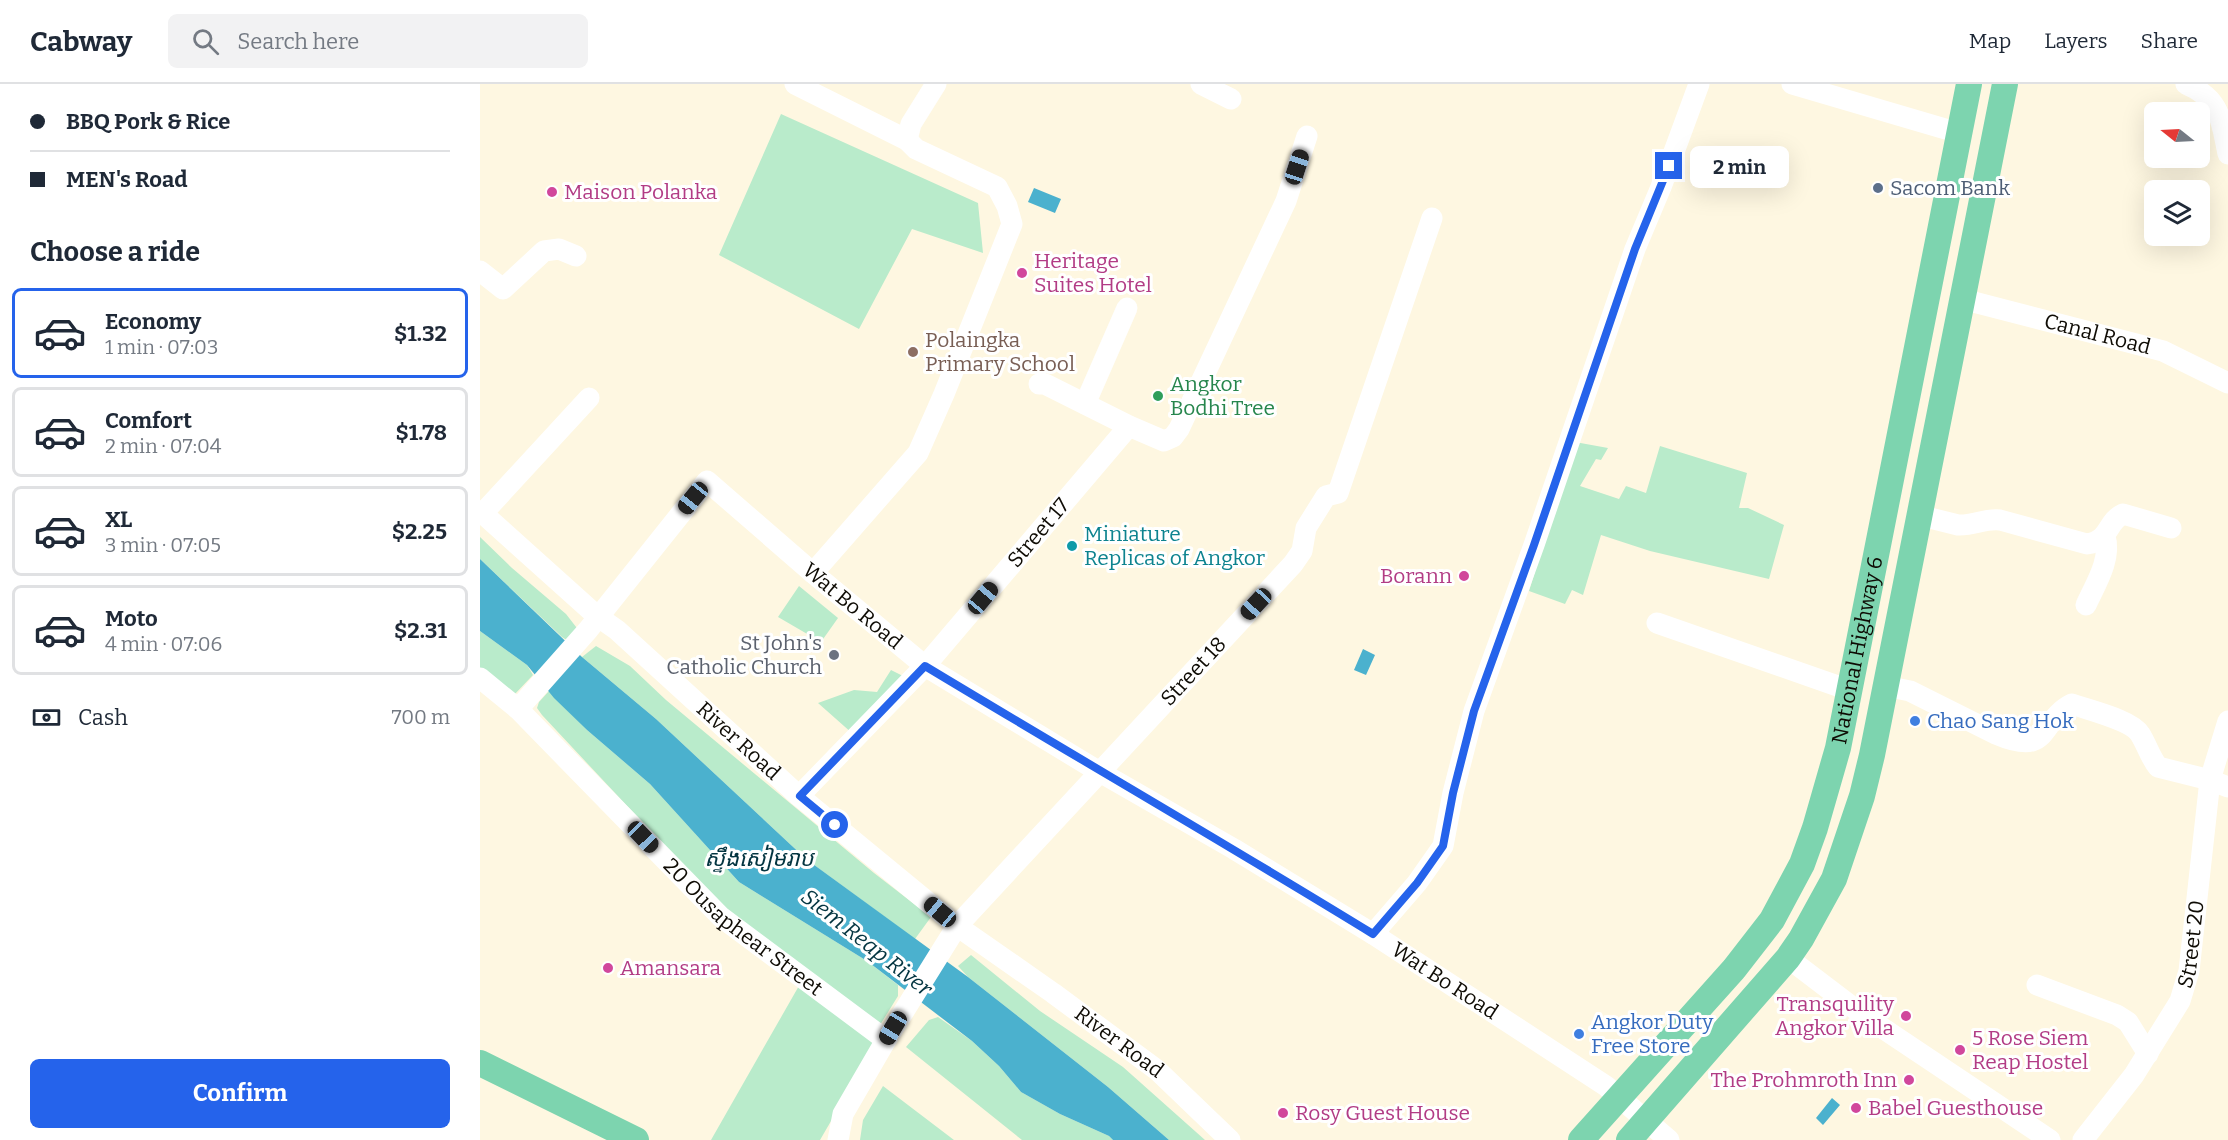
<!DOCTYPE html>
<meta charset="utf-8">
<style>
body{margin:0;font-family:Bitter,"Noto Sans Khmer",serif;background:#f2f2f3;color:#1f2937;height:100vh;display:flex;flex-direction:column;font-size:22px;white-space:nowrap}
*{box-sizing:border-box;margin:0}
p{font-size:20px;color:#747a83}
.icon{flex:none;width:33px;height:33px;fill:none;stroke:currentColor;stroke-width:2;stroke-linecap:round;stroke-linejoin:round}
.map{position:relative;flex:1;overflow:hidden}
.panel{display:flex;flex-direction:column;background:#fff;width:480px}
.panel>*{flex:none}
.banner{display:grid;align-content:center;height:132px;padding:0 30px;background:#fff}
.needle{width:39px;rotate:288deg}
.fabs{position:absolute;left:1664px;top:18px;display:grid;gap:12px}
.fabs a{display:grid;place-items:center;width:66px;height:66px;border-radius:9px;background:#fff;box-shadow:0 6px 24px #0002;font-size:30px}
.end{position:absolute;width:27px;height:27px;margin:-14px;border:8px solid #2563eb;background:#fff;box-shadow:0 0 0 3px #fff}
.from{border-radius:50%}
.bubble{position:absolute;height:42px;border-radius:9px;background:#fff;box-shadow:0 6px 24px #0002;font-size:20px;font-weight:700;line-height:42px;text-align:center}
.car{position:absolute;width:18px;height:36px;margin:-18px -9px;border-radius:8px;box-shadow:0 0 4px 2px #0007;background:linear-gradient(#222 24%,#8ab4d8 0 40%,#222 0 76%,#8ab4d8 0 86%,#222 0)}
.banner b{display:flex;align-items:center;gap:21px;height:57px;font-size:22px}
.banner b+b{border-top:2px solid #e0e1e3}
.banner i{width:15px;height:15px;background:#1f2937}
ul{padding:0;list-style:none}
li{display:flex;align-items:center;gap:18px;height:90px;margin:0 12px 9px;padding:0 18px;border:3px solid #e0e1e3;border-radius:9px}
li div{flex:1}
li b{display:block;font-size:22px}
li em{font-style:normal;font-weight:700}
li.selected{border-color:#2563eb}
li>.icon{width:54px;height:54px;stroke-width:1.5}
h2{padding:0 30px;font-size:27px;line-height:72px}
.pay{display:flex;align-items:center;gap:15px;height:66px;padding:0 30px;font-size:22px}
.pay p{margin-inline-start:auto}
.cta{display:flex;gap:12px;margin-top:auto;padding:12px 30px}
.cta a{flex:1;height:69px;border-radius:9px;background:#2563eb;color:#fff;font-size:24px;font-weight:700;line-height:69px;text-align:center}
header{display:flex;align-items:center;gap:36px;box-sizing:border-box;height:84px;padding:0 30px;background:#fff;border-bottom:2px solid #e0e1e3}
header strong{font-size:28px}
nav{display:flex;gap:33px;margin-inline-start:auto;font-size:21px}
.search{width:420px;height:54px;background:#f2f2f3;display:flex;align-items:center;gap:15px;box-sizing:border-box;padding:0 21px;border-radius:9px;color:#747a83;font-size:22px}
main{display:flex;flex:1;min-height:0}
.map>svg:first-child{display:block}
.green{fill:#b9ebcb}
.water{fill:#4bb1ce}
.lines{fill:none;stroke-linecap:round;stroke-linejoin:round}
.minor{stroke:#fff;stroke-width:21}
.major{stroke:#7dd4af;stroke-width:26}
.route{stroke:#2563eb;stroke-width:8}
.service-dot{fill:#5c6f8a;stroke:#fff;stroke-width:2}
.hotel-dot{fill:#d1479c;stroke:#fff;stroke-width:2}
.education-dot{fill:#8d6e63;stroke:#fff;stroke-width:2}
.leisure-dot{fill:#2e9e5b;stroke:#fff;stroke-width:2}
.culture-dot{fill:#0f9aa8;stroke:#fff;stroke-width:2}
.worship-dot{fill:#6b7280;stroke:#fff;stroke-width:2}
.shop-dot{fill:#3f7fe0;stroke:#fff;stroke-width:2}
.labels{text-anchor:middle;stroke-width:6;stroke-linejoin:round;paint-order:stroke}
.service-label{font-size:21px;fill:#4e5e75;stroke:#fff;text-anchor:start}
.hotel-label{font-size:21px;fill:#b23c85;stroke:#fff;text-anchor:start}
.street-label{font-size:21px;fill:#0e0b04;stroke:#fff}
.education-label{font-size:21px;fill:#785e54;stroke:#fff;text-anchor:start}
.leisure-label{font-size:21px;fill:#27864d;stroke:#fff;text-anchor:start}
.culture-label{font-size:21px;fill:#0d838f;stroke:#fff;text-anchor:start}
.worship-label{font-size:21px;fill:#5b616d;stroke:#fff;text-anchor:end}
.shop-label{font-size:21px;fill:#366cbe;stroke:#fff;text-anchor:start}
.water-label{font-size:22px;font-style:italic;fill:#043541;stroke:#fff}
</style>
<header>
<strong>Cabway</strong>
<div class="search"><svg class="icon" aria-label="search" viewBox="0 0 24 24"><circle cx="10" cy="10" r="6"/><path d="M15 15l6 6"/></svg>Search here</div>
<nav><a>Map</a><a>Layers</a><a>Share</a></nav>
</header>
<main>
<section class="panel">
<div class="banner">
<b><i class="from"></i>BBQ Pork &amp; Rice</b>
<b><i></i>MEN's Road</b>
</div>
<h2>Choose a ride</h2>
<ul>
<li class="selected"><svg class="icon" aria-label="car" viewBox="0 0 24 24"><path d="M5 17H2v-5l4-1 3-4h7l3 4 3 1v5h-3M9 17h6M6 11h13"/><circle cx="7" cy="17" r="2"/><circle cx="17" cy="17" r="2"/></svg><div><b>Economy</b><p>1 min · 07:03</p></div><em>$1.32</em></li>
<li><svg class="icon" aria-label="car" viewBox="0 0 24 24"><path d="M5 17H2v-5l4-1 3-4h7l3 4 3 1v5h-3M9 17h6M6 11h13"/><circle cx="7" cy="17" r="2"/><circle cx="17" cy="17" r="2"/></svg><div><b>Comfort</b><p>2 min · 07:04</p></div><em>$1.78</em></li>
<li><svg class="icon" aria-label="car" viewBox="0 0 24 24"><path d="M5 17H2v-5l4-1 3-4h7l3 4 3 1v5h-3M9 17h6M6 11h13"/><circle cx="7" cy="17" r="2"/><circle cx="17" cy="17" r="2"/></svg><div><b>XL</b><p>3 min · 07:05</p></div><em>$2.25</em></li>
<li><svg class="icon" aria-label="car" viewBox="0 0 24 24"><path d="M5 17H2v-5l4-1 3-4h7l3 4 3 1v5h-3M9 17h6M6 11h13"/><circle cx="7" cy="17" r="2"/><circle cx="17" cy="17" r="2"/></svg><div><b>Moto</b><p>4 min · 07:06</p></div><em>$2.31</em></li>
</ul>
<div class="pay"><svg class="icon" aria-label="cash" viewBox="0 0 24 24"><path d="M3 7h18v10H3z"/><circle cx="12" cy="12" r="2"/></svg>Cash<p>700 m</p></div>
<div class="cta"><a>Confirm</a></div>
</section>
<div class="map">
<svg width="1748" height="1056" viewBox="0 0 1748 1056">
<rect width="100%" height="100%" fill="#fef7e1"/>
<path class="green" d="M301,30L498,119L503,169L432,145L379,245L239,171Z
M1095,358L1128,364L1121,376L1116,375L1100,402L1139,415L1146,402L1166,409L1180,362L1267,389L1259,424H1268L1304,441L1289,495L1170,467L1121,451L1103,511L1092,506L1085,520L1049,507Z
M0,453L32,484L86,530L100,548L91,559L82,553L0,475Z
M319,502L358,534L341,558L298,533Z
M0,547L47,581L53,591L34,611L0,584Z
M116,562L150,582L186,616L394,789L451,833L435,855L326,775L176,635L102,573Z
M411,586L425,593L373,650L338,619L374,606L397,608Z
M69,607L107,646L170,700L259,798L387,877L418,901V912L400,941L251,833L62,631L57,624L59,618Z
M491,871L560,927L643,983L725,1056H689L628,1003L488,893L478,882Z
M320,900L397,958L340,1056H231Z
M458,933L492,957L519,982L541,1008L580,1030L629,1052L633,1056H542L426,963L449,936Z
M403,1002L474,1056H380L383,1036Z"/>
<path class="water" d="M554,104L581,115L575,129L548,118Z
M0,475L102,573L176,635L326,775L488,893L628,1003L689,1056H633L629,1052L580,1030L541,1008L519,982L492,957L387,877L259,798L170,700L107,646L74,614L47,581L0,547Z
M883,565L895,571L886,591L874,586Z
M1352,1014L1360,1021L1343,1041L1336,1034Z"/>
<g class="lines">
<g class="minor">
<path d="M315,0L427,56L436,65L517,103L527,122L532,140L464,310L438,369L333,489"/>
<path d="M721,0L751,15"/>
<path d="M1312,0L1479,49"/>
<path d="M1706,0C1741,15 1741,36 1748,70"/>
<path d="M427,56L431,40L456,0"/>
<path d="M0,187L23,205L64,167L79,165L96,172"/>
<path id="s1" d="M1482,215L1683,267L1748,299"/>
<path d="M559,300H565L649,342L684,357L693,353L699,345L806,117L827,52"/>
<path d="M605,320L647,224"/>
<path id="s2" d="M0,427L117,532L137,546L319,712L477,842L573,909L677,986L750,1056"/>
<path d="M3,429L109,314"/>
<path d="M1438,431L1478,441C1493,442 1505,434 1520,436L1607,460C1631,456 1626,438 1643,430L1691,444"/>
<path d="M1606,521C1615,501 1632,475 1625,452"/>
<path d="M1177,539L1369,606"/>
<path id="s3" d="M0,594L38,625L241,833L406,956"/>
<path d="M1405,602L1430,607L1516,650C1572,674 1558,637 1592,620C1608,626 1652,636 1660,650C1667,661 1670,673 1678,683L1730,696L1748,703"/>
<path id="s4" d="M38,625L108,546L227,397L333,489L445,582L618,687L754,765L893,850L1126,1002L1189,1056"/>
<path id="s5" d="M319,712L445,582L649,342"/>
<path d="M893,850L937,799L963,762L973,709L994,627L1054,461L1155,165L1181,103L1219,0"/>
<path d="M1308,874L1383,931L1570,1056"/>
<path d="M1557,901L1637,931L1648,938L1668,970"/>
<path id="s6" d="M358,1056L363,1030L406,956L477,842L813,480L822,467L826,444L846,412L858,409L952,134"/>
<path id="s7" d="M1603,1056L1654,991L1700,917L1709,887L1730,696L1748,637"/>
</g>
<g class="major">
<path d="M0,979L156,1056"/>
<path id="s8" d="M1101,1056L1254,885L1292,836L1322,780L1335,744L1358,664L1489,0"/>
<path d="M1149,1056L1308,874L1321,855L1354,795L1382,712L1392,671L1525,0"/>
</g>
</g>
<g class="lines">
<path class="route" d="M355,741L320,712L445,582C594,672 745,759 893,850L937,799L963,762L973,709L994,627L1054,461L1155,165L1189,82"/>
</g>
<circle class="service-dot" cx="1398" cy="104" r="6"/>
<g class="hotel-dot">
<circle cx="72" cy="108" r="6"/>
<circle cx="542" cy="189" r="6"/>
<circle cx="984" cy="492" r="6"/>
<circle cx="128" cy="884" r="6"/>
<circle cx="1426" cy="932" r="6"/>
<circle cx="1480" cy="966" r="6"/>
<circle cx="1429" cy="996" r="6"/>
<circle cx="1376" cy="1024" r="6"/>
<circle cx="803" cy="1029" r="6"/>
</g>
<circle class="education-dot" cx="433" cy="268" r="6"/>
<circle class="leisure-dot" cx="678" cy="312" r="6"/>
<circle class="culture-dot" cx="592" cy="462" r="6"/>
<circle class="worship-dot" cx="354" cy="571" r="6"/>
<g class="shop-dot">
<circle cx="1435" cy="637" r="6"/>
<circle cx="1099" cy="950" r="6"/>
</g>
<g class="labels">
<g class="service-label">
<text x="1410" y="111">Sacom Bank</text>
</g>
<g class="hotel-label">
<text x="84" y="115">Maison Polanka</text>
<text x="554" y="184">Heritage<tspan x="554" dy="24">Suites Hotel</tspan></text>
<text x="972" y="499" text-anchor="end">Borann</text>
<text x="140" y="891">Amansara</text>
<text x="1414" y="927" text-anchor="end">Transquility<tspan x="1414" dy="24">Angkor Villa</tspan></text>
<text x="1492" y="961">5 Rose Siem<tspan x="1492" dy="24">Reap Hostel</tspan></text>
<text x="1417" y="1003" text-anchor="end">The Prohmroth Inn</text>
<text x="1388" y="1031">Babel Guesthouse</text>
<text x="815" y="1036">Rosy Guest House</text>
</g>
<g class="street-label">
<text dy="7" stroke="none"><textPath href="#s1" startOffset="140">Canal Road</textPath></text>
<text dy="7" stroke="none"><textPath href="#s5" startOffset="356">Street 17</textPath></text>
<text dy="7" stroke="none"><textPath href="#s4" startOffset="488">Wat Bo Road</textPath></text>
<text dy="7" stroke="none"><textPath href="#s8" startOffset="576">National Highway 6</textPath></text>
<text dy="7" stroke="none"><textPath href="#s6" startOffset="594">Street 18</textPath></text>
<text dy="7" stroke="none"><textPath href="#s2" startOffset="346">River Road</textPath></text>
<text dy="7" stroke="none"><textPath href="#s3" startOffset="363">20 Ousaphear Street</textPath></text>
<text dy="7" stroke="none"><textPath href="#s7" startOffset="228">Street 20</textPath></text>
<text dy="7" stroke="none"><textPath href="#s4" startOffset="1190">Wat Bo Road</textPath></text>
<text dy="7" stroke="none"><textPath href="#s2" startOffset="832">River Road</textPath></text>
</g>
<g class="education-label">
<text x="445" y="263">Polaingka<tspan x="445" dy="24">Primary School</tspan></text>
</g>
<g class="leisure-label">
<text x="690" y="307">Angkor<tspan x="690" dy="24">Bodhi Tree</tspan></text>
</g>
<g class="culture-label">
<text x="604" y="457">Miniature<tspan x="604" dy="24">Replicas of Angkor</tspan></text>
</g>
<g class="worship-label">
<text x="342" y="566">St John's<tspan x="342" dy="24">Catholic Church</tspan></text>
</g>
<g class="shop-label">
<text x="1447" y="644">Chao Sang Hok</text>
<text x="1111" y="945">Angkor Duty<tspan x="1111" dy="24">Free Store</tspan></text>
</g>
<g class="water-label">
<text x="279" y="782">ស្ទឹងសៀមរាប</text>
<text transform="translate(387 858) rotate(38)" y="8">Siem Reap River</text>
</g>
</g>
</svg>
<div class="fabs">
<a><svg class="needle" viewBox="-14 -14 28 28"><path d="M0-13l5 13h-10z" fill="#e53935"/><path d="M0 13l5-13h-10z" fill="#747a83"/></svg></a>
<a><svg class="icon" aria-label="layers" viewBox="0 0 24 24"><path d="M12 4l9 5-9 5-9-5zM3 14l9 5 9-5"/></svg></a>
</div>
<i class="end from" style="left:355px;top:741px"></i>
<i class="end" style="left:1189px;top:82px"></i>
<div class="bubble" style="left:1210px;top:62px;width:99px">2 min</div>
<i class="car" style="left:817px;top:83px;rotate:18deg"></i>
<i class="car" style="left:213px;top:414px;rotate:219deg"></i>
<i class="car" style="left:503px;top:514px;rotate:40deg"></i>
<i class="car" style="left:776px;top:520px;rotate:223deg"></i>
<i class="car" style="left:163px;top:753px;rotate:136deg"></i>
<i class="car" style="left:460px;top:828px;rotate:310deg"></i>
<i class="car" style="left:413px;top:944px;rotate:211deg"></i>
</div>
</main>
